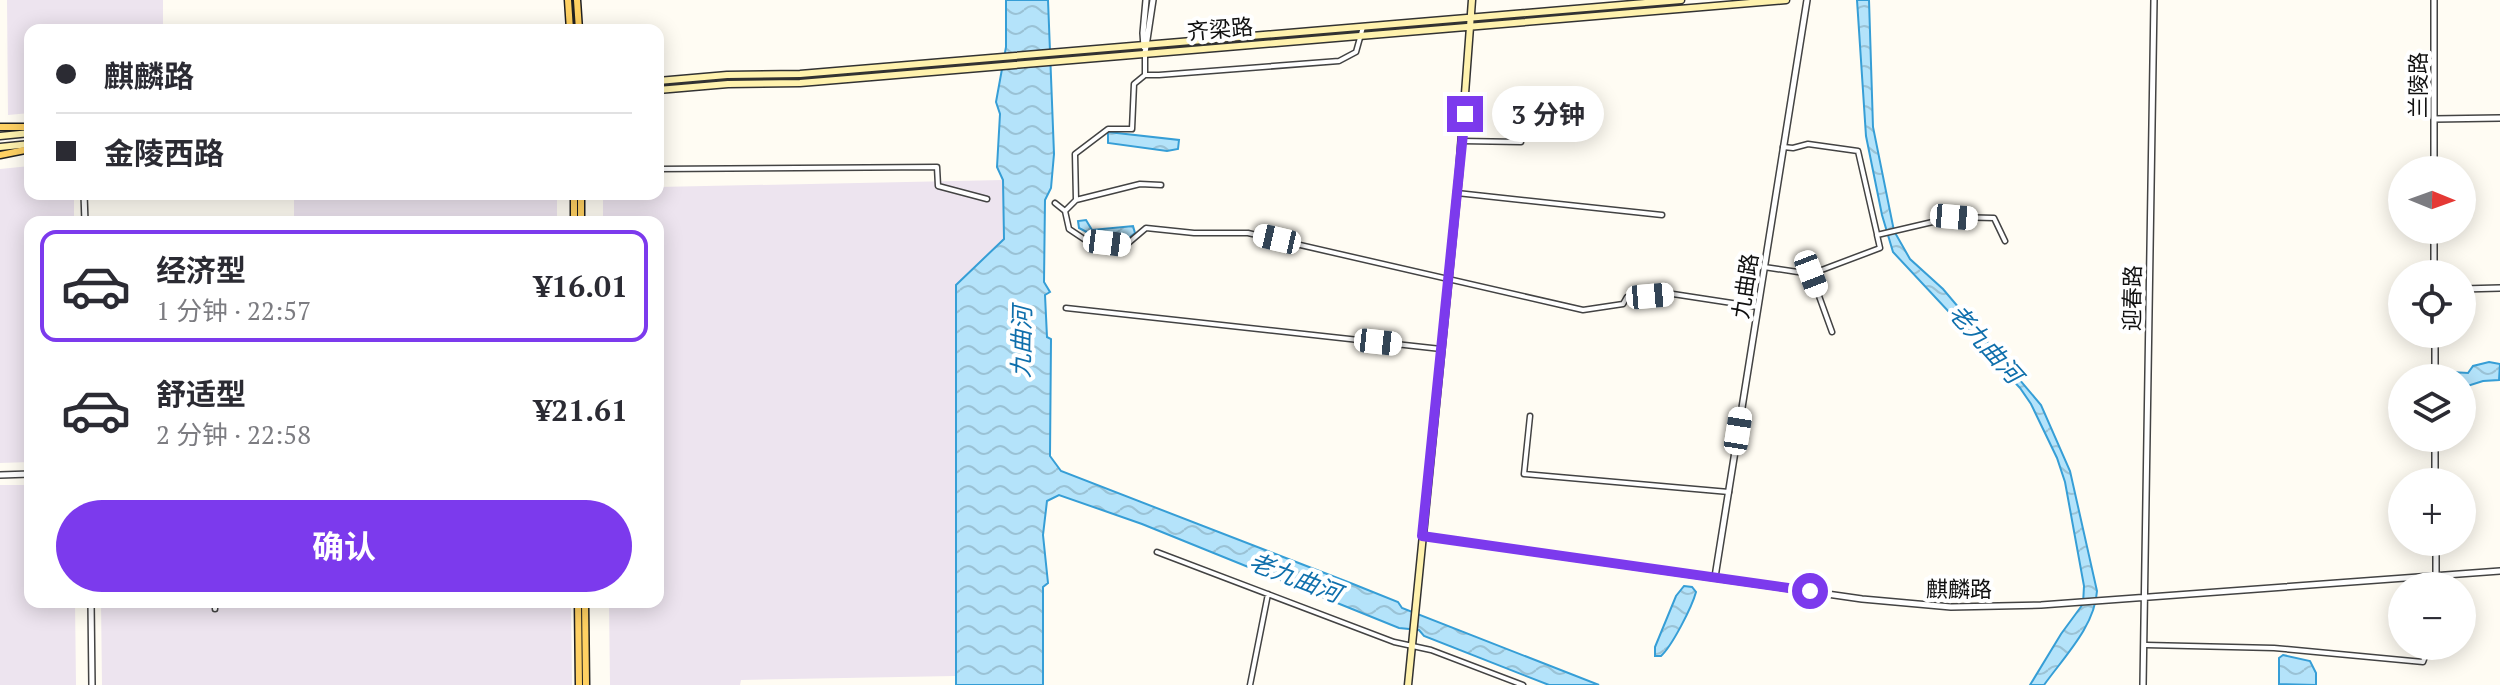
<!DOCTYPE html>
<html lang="zh">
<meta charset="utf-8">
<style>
body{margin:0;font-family:"PT Serif","Noto Sans SC",serif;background:#f2f2f3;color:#2b2b33;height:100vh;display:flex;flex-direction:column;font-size:30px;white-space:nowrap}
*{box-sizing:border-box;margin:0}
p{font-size:26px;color:#7c7c81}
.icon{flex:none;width:44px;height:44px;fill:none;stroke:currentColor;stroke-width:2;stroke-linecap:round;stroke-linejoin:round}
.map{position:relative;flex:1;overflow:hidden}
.drawer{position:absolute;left:24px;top:216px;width:640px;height:392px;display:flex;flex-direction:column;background:#fff;border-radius:16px;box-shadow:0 4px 20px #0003}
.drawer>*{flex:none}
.guide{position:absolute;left:24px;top:24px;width:640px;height:176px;border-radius:16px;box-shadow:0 4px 20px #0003;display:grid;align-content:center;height:176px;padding:0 32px;background:#fff}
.needle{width:52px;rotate:91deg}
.tools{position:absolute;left:2388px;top:156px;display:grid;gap:16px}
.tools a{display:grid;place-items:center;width:88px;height:88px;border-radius:50%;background:#fff;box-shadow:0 4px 20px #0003;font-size:40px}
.end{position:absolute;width:36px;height:36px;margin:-18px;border:10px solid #7c3aed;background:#fff;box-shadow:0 0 0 4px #fff}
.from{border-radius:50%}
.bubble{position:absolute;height:56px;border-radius:28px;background:#fff;box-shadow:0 4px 20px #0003;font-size:26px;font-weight:700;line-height:56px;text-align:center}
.car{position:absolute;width:24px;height:48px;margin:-24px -12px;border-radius:10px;box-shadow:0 0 6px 2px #0007;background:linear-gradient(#fff 24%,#345 0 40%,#fff 0 76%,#345 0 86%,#fff 0)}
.guide b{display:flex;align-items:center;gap:28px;height:76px;font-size:30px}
.guide b+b{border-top:2px solid #e1e1e2}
.guide i{width:20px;height:20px;background:#2b2b33}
ul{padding:14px 0 0;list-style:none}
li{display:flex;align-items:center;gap:24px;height:112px;margin:0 16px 12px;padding:0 16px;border:4px solid transparent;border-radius:16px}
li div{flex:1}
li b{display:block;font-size:30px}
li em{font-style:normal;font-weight:700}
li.active{border-color:#7c3aed}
li>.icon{width:72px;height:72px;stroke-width:1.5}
.primary-button{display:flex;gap:16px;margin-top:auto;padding:16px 32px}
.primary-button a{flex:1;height:92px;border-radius:48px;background:#7c3aed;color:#fff;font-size:32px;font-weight:700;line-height:92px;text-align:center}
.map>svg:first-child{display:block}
.industrial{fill:#ede4ef}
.water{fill:url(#water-waves);stroke:#369ed6;stroke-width:2}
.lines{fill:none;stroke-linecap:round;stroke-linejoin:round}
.minor-casing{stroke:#434343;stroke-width:7}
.tertiary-casing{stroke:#434343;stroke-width:8}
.secondary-casing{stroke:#323232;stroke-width:9}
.primary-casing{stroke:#212121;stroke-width:9}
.minor{stroke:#fff;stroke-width:4}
.tertiary{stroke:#fff;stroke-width:5}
.secondary{stroke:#fff2ae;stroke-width:6}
.primary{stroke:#ffd163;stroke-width:6}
.route{stroke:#7c3aed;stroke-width:10}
.labels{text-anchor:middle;stroke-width:8;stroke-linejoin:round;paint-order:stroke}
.street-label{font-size:22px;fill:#101010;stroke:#fff}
.water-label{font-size:24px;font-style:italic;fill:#0f6fac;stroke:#fff}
</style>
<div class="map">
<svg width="2500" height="685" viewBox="0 0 2500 685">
<defs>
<pattern id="water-waves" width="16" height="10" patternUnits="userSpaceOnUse" patternTransform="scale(2)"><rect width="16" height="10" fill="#b4e3fa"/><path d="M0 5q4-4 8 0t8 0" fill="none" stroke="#9ac2d5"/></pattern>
</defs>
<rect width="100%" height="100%" fill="#fffcf3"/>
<path class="industrial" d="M7,0H163V30H30V113L8,115Z
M30,166V194H74V222H30V462L0,463V169Z
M1003,180L1004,239L956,286L955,676L741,680L740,685H610L609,602H658V222H603V194H658V187Z
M294,194H557V222H294Z
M0,485H30V602H75L76,685H0Z
M101,602H571L572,685H102Z"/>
<path class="water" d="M1006,0H1048L1054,154L1051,188L1045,200L1044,282L1050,292L1045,295L1047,337L1051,339L1050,456L1061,471L1353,584L1398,602L1402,608L1599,685H1549L1424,636L1419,630L1399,628L1142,524L1059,495L1047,501L1043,535L1048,583L1043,587V685H956V285L1004,239L1003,180L997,167L1000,114L996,102L1006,47Z
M1857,0H1869L1873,127L1894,231L1910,259L1943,289L2041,405L2070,471L2097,591C2095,626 2064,657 2044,685H2030L2061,634L2083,604L2084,586L2065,482L2057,458L2031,404L2020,388L1893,252L1882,215L1866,136Z
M1108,132L1179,140L1178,149L1167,151L1108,143Z
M1086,220L1092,230L1133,226L1135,233L1129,238L1096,237L1079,228L1078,221Z
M2489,362L2500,364L2499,380L2483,381L2464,387L2462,393V378H2445L2452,372L2468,373L2473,366Z
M1684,586L1692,587L1696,592C1692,607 1672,646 1661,656H1655V647L1676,596Z
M2283,655L2310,661L2316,673V685L2279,684V658Z"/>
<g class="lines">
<defs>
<path id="minor" d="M1145,53V75H1159L1339,61L1356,52L1363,27
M1145,75L1134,84L1132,129H1108L1075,154L1076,200L1140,184L1161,185
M1462,141L1521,142
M1783,147L1793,148L1808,144L1858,151L1877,234
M658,169L937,167L938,186L987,199
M1457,193L1662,215
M1055,203L1065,211L1069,229L1087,241L1126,245L1146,228L1194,233H1248L1583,310L1623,304L1627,297L1673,294L1758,307
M1065,211L1076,200
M1764,267L1811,274L1880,248L1877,235L1954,217L1994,218L2005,241
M1811,274L1832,332
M1066,308L1441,349
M1530,416L1524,474L1729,492
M1157,552L1394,642L1431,650L1523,685
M215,602V609
M2146,645L2274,648L2423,662L2429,646
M1250,685L1268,594"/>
<path id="tertiary" d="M1144,47L1143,33L1146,0
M1145,53L1153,0
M2434,119L2500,118
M2434,170V0
M84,194L85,222
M2434,230V274
M2462,289L2500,288
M2435,334V378
M2435,438V482
M0,475L30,474
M1422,536L1862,599L1951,607L2041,605L2500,571
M2436,542V576
M1715,577L1807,0
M91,602L92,685
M2143,685L2154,0"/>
<path id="secondary" d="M658,81L727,75L800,74L1681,0
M658,90L728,84L800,83L1786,0
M0,136L30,133
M0,147L30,144
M1408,685L1459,174L1472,0"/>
<path id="primary" d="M568,0L570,30
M577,0L579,30
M0,127H30
M0,155L30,149
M574,194V222
M581,194V222
M578,602L579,685
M585,602L586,685"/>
</defs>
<use href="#minor" class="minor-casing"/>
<use href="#tertiary" class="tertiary-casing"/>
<use href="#secondary" class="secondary-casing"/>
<use href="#primary" class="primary-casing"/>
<use href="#minor" class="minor"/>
<use href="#tertiary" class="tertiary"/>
<use href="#secondary" class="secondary"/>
<use href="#primary" class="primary"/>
</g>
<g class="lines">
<path class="route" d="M1465,114L1422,536L1810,591"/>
</g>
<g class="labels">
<g class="street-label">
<text transform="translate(1220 29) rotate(-5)" y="8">齐梁路</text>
<text transform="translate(2418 85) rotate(-90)" y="8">兰陵路</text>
<text transform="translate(1745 286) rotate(-81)" y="8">九曲路</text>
<text transform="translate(2132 298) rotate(-89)" y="8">迎春路</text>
<text x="1959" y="597">麒麟路</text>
</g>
<g class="water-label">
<text transform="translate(1022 342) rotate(-89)" y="8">九曲河</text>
<text transform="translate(1985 344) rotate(48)" y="8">老九曲河</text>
<text transform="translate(1295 578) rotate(21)" y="8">老九曲河</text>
</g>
</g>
</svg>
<div class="tools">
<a><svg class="needle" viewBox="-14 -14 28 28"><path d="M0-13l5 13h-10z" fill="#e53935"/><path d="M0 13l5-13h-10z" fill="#7c7c81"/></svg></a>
<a><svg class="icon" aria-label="locate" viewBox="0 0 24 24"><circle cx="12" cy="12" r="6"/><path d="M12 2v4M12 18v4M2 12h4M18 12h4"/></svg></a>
<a><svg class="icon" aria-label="layers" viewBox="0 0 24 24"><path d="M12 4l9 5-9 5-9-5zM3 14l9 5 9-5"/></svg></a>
<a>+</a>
<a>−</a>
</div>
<i class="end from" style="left:1810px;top:591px"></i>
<i class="end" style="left:1465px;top:114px"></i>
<div class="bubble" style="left:1492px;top:86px;width:112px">3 分钟</div>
<i class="car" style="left:1954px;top:217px;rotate:95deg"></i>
<i class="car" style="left:1277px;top:239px;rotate:283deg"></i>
<i class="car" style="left:1107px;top:243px;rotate:97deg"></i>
<i class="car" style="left:1811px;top:274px;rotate:159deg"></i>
<i class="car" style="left:1650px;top:296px;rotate:85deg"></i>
<i class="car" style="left:1378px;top:342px;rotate:96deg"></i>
<i class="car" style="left:1738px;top:431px;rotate:9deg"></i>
<div class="guide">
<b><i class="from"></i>麒麟路</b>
<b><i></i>金陵西路</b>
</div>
<section class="drawer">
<ul>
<li class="active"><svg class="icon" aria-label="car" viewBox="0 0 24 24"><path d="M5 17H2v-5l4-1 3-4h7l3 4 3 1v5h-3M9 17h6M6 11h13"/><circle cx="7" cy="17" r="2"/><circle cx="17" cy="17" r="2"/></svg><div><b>经济型</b><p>1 分钟 · 22:57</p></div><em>¥16.01</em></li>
<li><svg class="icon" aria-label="car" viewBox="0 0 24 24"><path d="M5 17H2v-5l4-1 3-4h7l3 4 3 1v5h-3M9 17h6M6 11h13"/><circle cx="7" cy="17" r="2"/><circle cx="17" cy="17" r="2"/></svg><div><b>舒适型</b><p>2 分钟 · 22:58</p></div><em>¥21.61</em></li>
</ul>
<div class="primary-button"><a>确认</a></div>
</section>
</div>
